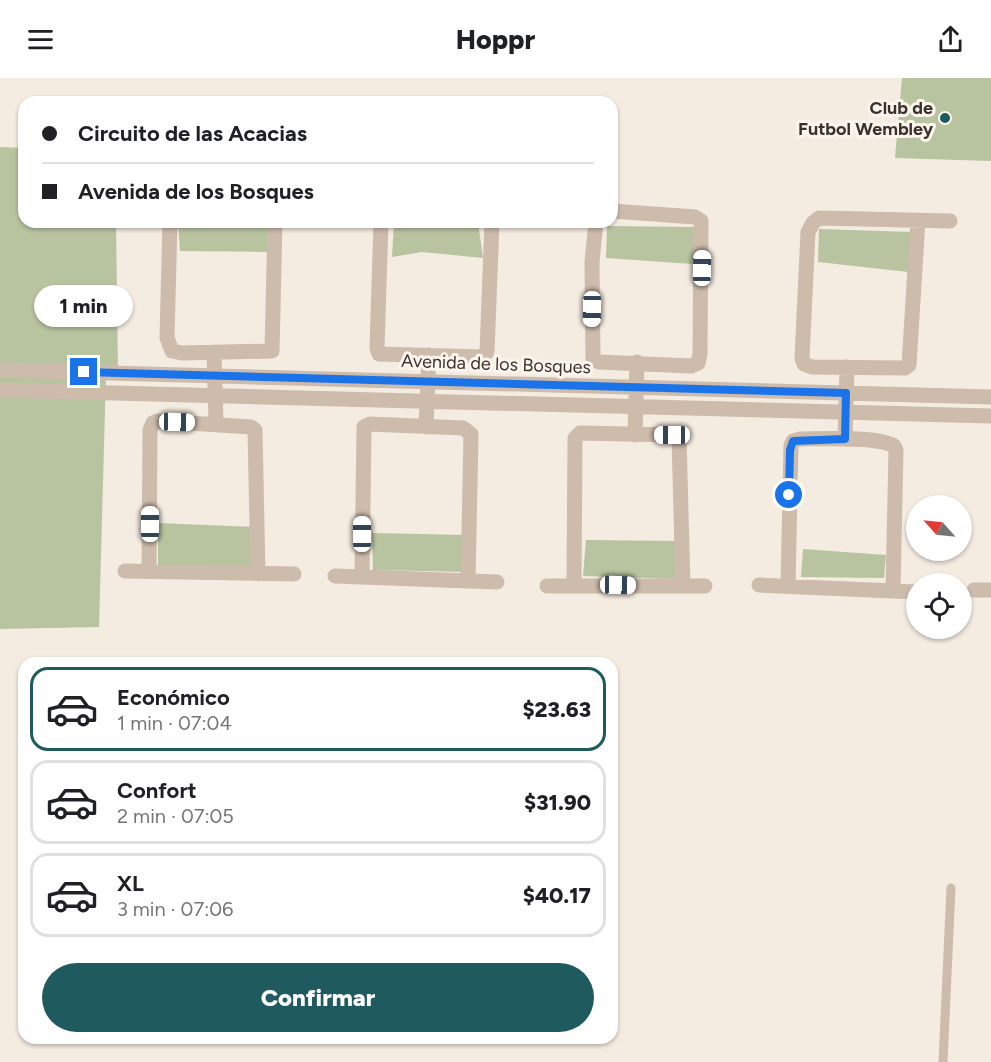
<!DOCTYPE html>
<html lang="es">
<meta charset="utf-8">
<style>
body{margin:0;font-family:Figtree,sans-serif;background:#f2f2f2;color:#202124;height:100vh;display:flex;flex-direction:column;font-size:22px;white-space:nowrap}
*{box-sizing:border-box;margin:0}
p{font-size:20px;color:#757577}
.icon{flex:none;width:33px;height:33px;fill:none;stroke:currentColor;stroke-width:2;stroke-linecap:round;stroke-linejoin:round}
.map{position:relative;flex:1;overflow:hidden}
.sheet{position:absolute;left:18px;top:579px;width:600px;height:387px;display:flex;flex-direction:column;background:#fff;border-radius:18px;box-shadow:0 2px 4px #0004}
.sheet>*{flex:none}
.hud{position:absolute;left:18px;top:18px;width:600px;height:132px;border-radius:18px;box-shadow:0 2px 4px #0004;display:grid;align-content:center;height:132px;padding:0 24px;background:#fff}
.needle{width:39px;rotate:297deg}
.buttons{position:absolute;left:906px;top:417px;display:grid;gap:12px}
.buttons a{display:grid;place-items:center;width:66px;height:66px;border-radius:50%;background:#fff;box-shadow:0 2px 4px #0004;font-size:30px}
.end{position:absolute;width:27px;height:27px;margin:-14px;border:8px solid #1a73e8;background:#fff;box-shadow:0 0 0 3px #fff}
.from{border-radius:50%}
.bubble{position:absolute;height:42px;border-radius:21px;background:#fff;box-shadow:0 2px 4px #0004;font-size:20px;font-weight:800;line-height:42px;text-align:center}
.car{position:absolute;width:18px;height:36px;margin:-18px -9px;border-radius:8px;box-shadow:0 0 4px 2px #0007;background:linear-gradient(#fff 24%,#345 0 40%,#fff 0 76%,#345 0 86%,#fff 0)}
.hud b{display:flex;align-items:center;gap:21px;height:57px;font-size:22px}
.hud b+b{border-top:2px solid #e0e0e0}
.hud i{width:15px;height:15px;background:#202124}
ul{padding:10px 0 0;list-style:none}
li{display:flex;align-items:center;gap:18px;height:84px;margin:0 12px 9px;padding:0 12px;border:3px solid #e0e0e0;border-radius:18px}
li div{flex:1}
li b{display:block;font-size:22px}
li em{font-style:normal;font-weight:800}
li.current{border-color:#1f5a5e}
li>.icon{width:54px;height:54px;stroke-width:1.5}
.cta{display:flex;gap:12px;margin-top:auto;padding:12px 24px}
.cta a{flex:1;height:69px;border-radius:36px;background:#1f5a5e;color:#fff;font-size:24px;font-weight:800;line-height:69px;text-align:center}
header{display:flex;justify-content:space-between;align-items:center;height:78px;padding:0 24px;background:#fff;font-size:27px;font-weight:800}
.map>svg:first-child{display:block}
.green{fill:#b8c4a0}
.lines{fill:none;stroke-linecap:round;stroke-linejoin:round}
.service{stroke:#cdbbac;stroke-width:9}
.minor{stroke:#cdbbac;stroke-width:15}
.route{stroke:#1a73e8;stroke-width:8}
.poi-dot{fill:#1f5a5e;stroke:#fbf5ee;stroke-width:2}
.labels{text-anchor:middle;stroke-width:6;stroke-linejoin:round;paint-order:stroke}
.poi-label{font-size:18px;font-weight:bold;fill:#3b302b;stroke:#fbf5ee;text-anchor:end}
.street-label{font-size:18px;fill:#3b302b;stroke:#fbf5ee}
</style>
<header><svg class="icon" aria-label="menu" viewBox="0 0 24 24"><path d="M4 6h16M4 12h16M4 18h16"/></svg>Hoppr<svg class="icon" aria-label="share" viewBox="0 0 24 24"><path d="M12 15V3M7 8l5-5 5 5M5 13v7h14v-7"/></svg></header>
<div class="map">
<svg width="991" height="984" viewBox="0 0 991 984">
<rect width="100%" height="100%" fill="#f4ebe1"/>
<path class="green" d="M902,0H991V83L895,80Z
M0,69L24,70V144H116L118,295H106L99,549L0,551Z
M178,144H268L267,174L180,173Z
M394,144H478L483,180L422,174L392,179Z
M607,148L696,149L692,186L606,180Z
M819,151L912,154L908,194L818,184Z
M158,445L255,449L251,489L158,487Z
M372,455L467,457L466,494L373,492Z
M586,462L679,463L678,501L583,498Z
M803,471L886,477L884,500L801,499Z"/>
<g class="lines">
<path class="service" d="M943,984L951,810"/>
<path class="minor" d="M918,142L909,287L905,290L812,289L804,286L802,280L808,154L813,145L819,140L950,143
M170,144L167,260L172,273L182,275L272,273L275,144
M381,144L377,270L379,276L482,279L487,274L492,144
M596,144L592,184L593,281L599,284L691,288L698,285L700,276L701,143L695,139L612,133
M214,274L216,344
M0,292L991,319
M0,312L991,338
M426,349L429,277
M635,357L637,284
M845,361L847,289
M125,493L294,496
M149,493L150,352L153,345L157,343L251,349L255,352L258,496
M335,498L497,504
M362,498L364,349L370,346L463,350L471,356L468,503
M574,507L575,360L580,355L675,357L679,360L683,508
M759,507L916,514
M547,508H705
M788,508L791,367L793,363L800,361C820,361 879,358 894,368L896,372L893,513
M974,512H991"/>
</g>
<g class="lines">
<path class="route" d="M84,294L846,315L845,361L793,363L790,372L789,417"/>
</g>
<circle class="poi-dot" cx="945" cy="40" r="6"/>
<g class="labels">
<g class="poi-label">
<text x="933" y="36">Club de<tspan x="933" dy="21">Futbol Wembley</tspan></text>
</g>
<g class="street-label">
<text transform="translate(496 286) rotate(2)" y="6">Avenida de los Bosques</text>
</g>
</g>
</svg>
<div class="buttons">
<a><svg class="needle" viewBox="-14 -14 28 28"><path d="M0-13l5 13h-10z" fill="#e53935"/><path d="M0 13l5-13h-10z" fill="#757577"/></svg></a>
<a><svg class="icon" aria-label="locate" viewBox="0 0 24 24"><circle cx="12" cy="12" r="6"/><path d="M12 2v4M12 18v4M2 12h4M18 12h4"/></svg></a>
</div>
<i class="end from" style="left:789px;top:417px"></i>
<i class="end" style="left:84px;top:294px"></i>
<div class="bubble" style="left:34px;top:207px;width:99px">1 min</div>
<i class="car" style="left:702px;top:190px;rotate:1deg"></i>
<i class="car" style="left:592px;top:231px;rotate:181deg"></i>
<i class="car" style="left:177px;top:344px;rotate:91deg"></i>
<i class="car" style="left:672px;top:357px;rotate:270deg"></i>
<i class="car" style="left:150px;top:446px;rotate:0deg"></i>
<i class="car" style="left:362px;top:456px;rotate:0deg"></i>
<i class="car" style="left:618px;top:507px;rotate:91deg"></i>
<div class="hud">
<b><i class="from"></i>Circuito de las Acacias</b>
<b><i></i>Avenida de los Bosques</b>
</div>
<section class="sheet">
<ul>
<li class="current"><svg class="icon" aria-label="car" viewBox="0 0 24 24"><path d="M5 17H2v-5l4-1 3-4h7l3 4 3 1v5h-3M9 17h6M6 11h13"/><circle cx="7" cy="17" r="2"/><circle cx="17" cy="17" r="2"/></svg><div><b>Económico</b><p>1 min · 07:04</p></div><em>$23.63</em></li>
<li><svg class="icon" aria-label="car" viewBox="0 0 24 24"><path d="M5 17H2v-5l4-1 3-4h7l3 4 3 1v5h-3M9 17h6M6 11h13"/><circle cx="7" cy="17" r="2"/><circle cx="17" cy="17" r="2"/></svg><div><b>Confort</b><p>2 min · 07:05</p></div><em>$31.90</em></li>
<li><svg class="icon" aria-label="car" viewBox="0 0 24 24"><path d="M5 17H2v-5l4-1 3-4h7l3 4 3 1v5h-3M9 17h6M6 11h13"/><circle cx="7" cy="17" r="2"/><circle cx="17" cy="17" r="2"/></svg><div><b>XL</b><p>3 min · 07:06</p></div><em>$40.17</em></li>
</ul>
<div class="cta"><a>Confirmar</a></div>
</section>
</div>
